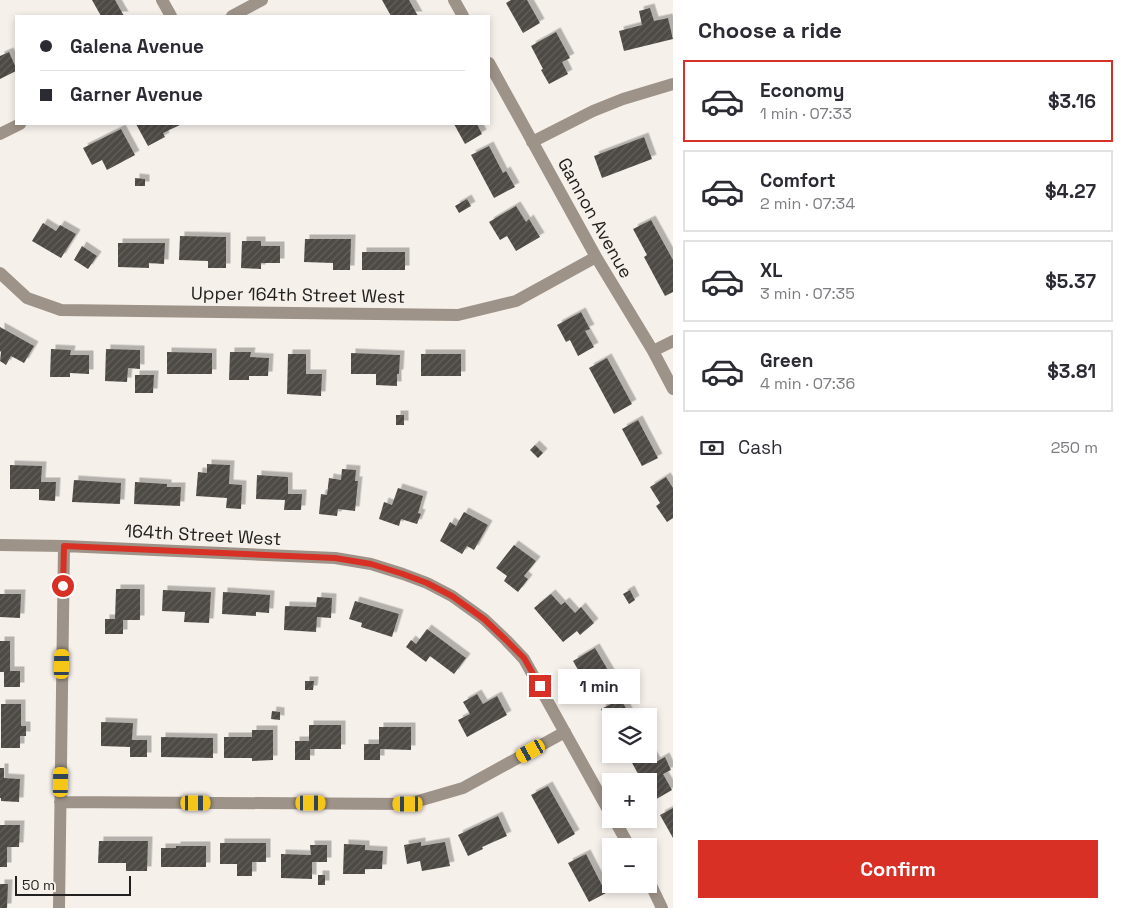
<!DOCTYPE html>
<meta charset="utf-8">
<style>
body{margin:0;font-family:"Space Grotesk",sans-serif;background:#f2f2f3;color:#2b2b33;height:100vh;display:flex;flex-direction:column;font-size:19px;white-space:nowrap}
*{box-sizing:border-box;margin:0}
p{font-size:16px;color:#7c7c81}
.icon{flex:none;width:28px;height:28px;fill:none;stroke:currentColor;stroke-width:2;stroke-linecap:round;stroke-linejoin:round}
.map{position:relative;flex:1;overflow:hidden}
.drawer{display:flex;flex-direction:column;background:#fff;width:450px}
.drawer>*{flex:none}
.hud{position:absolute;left:15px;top:15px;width:475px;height:110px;border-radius:0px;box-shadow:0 2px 8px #0003;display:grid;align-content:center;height:110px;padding:0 25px;background:#fff}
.controls{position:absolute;left:602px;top:708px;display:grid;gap:10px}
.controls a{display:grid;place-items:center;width:55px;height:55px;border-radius:0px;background:#fff;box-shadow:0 2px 8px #0003;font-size:25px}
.scale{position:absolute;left:15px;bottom:12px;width:116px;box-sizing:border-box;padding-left:5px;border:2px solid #22201e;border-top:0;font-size:14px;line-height:18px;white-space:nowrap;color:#22201e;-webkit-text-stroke:4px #f6f0eb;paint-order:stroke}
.end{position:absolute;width:22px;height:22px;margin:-11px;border:6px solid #d93025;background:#fff;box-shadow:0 0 0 2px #fff}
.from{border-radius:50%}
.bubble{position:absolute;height:35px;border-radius:0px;background:#fff;box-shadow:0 2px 8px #0003;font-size:16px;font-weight:600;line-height:35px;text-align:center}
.car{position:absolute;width:15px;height:30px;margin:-15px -8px;border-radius:6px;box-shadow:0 0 4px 1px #0007;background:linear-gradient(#f5c518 24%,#345 0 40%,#f5c518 0 76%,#345 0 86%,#f5c518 0)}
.hud b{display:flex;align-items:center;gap:18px;height:48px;font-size:19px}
.hud b+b{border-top:1px solid #e1e1e2}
.hud i{width:12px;height:12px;background:#2b2b33}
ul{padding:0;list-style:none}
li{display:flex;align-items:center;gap:15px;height:82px;margin:0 10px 8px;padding:0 15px;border:2px solid #e1e1e2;border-radius:0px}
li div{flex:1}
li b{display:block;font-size:19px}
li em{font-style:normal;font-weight:600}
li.on{border-color:#d93025}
li>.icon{width:45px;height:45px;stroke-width:1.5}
h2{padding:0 25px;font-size:22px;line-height:60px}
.pay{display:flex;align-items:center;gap:12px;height:55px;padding:0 25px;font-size:19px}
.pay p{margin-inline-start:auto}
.cta{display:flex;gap:10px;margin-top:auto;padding:10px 25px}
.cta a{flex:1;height:58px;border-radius:0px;background:#d93025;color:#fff;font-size:20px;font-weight:600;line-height:58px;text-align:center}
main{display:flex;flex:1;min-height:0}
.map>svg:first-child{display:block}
.building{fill:url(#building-hatch);filter:url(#shadow)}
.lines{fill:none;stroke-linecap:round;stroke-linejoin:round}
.street{stroke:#9e9388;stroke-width:12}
.route{stroke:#d93025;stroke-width:6}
.labels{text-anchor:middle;stroke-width:5;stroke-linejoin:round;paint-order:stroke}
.street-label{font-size:18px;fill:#22201e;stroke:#f6f0eb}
</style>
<main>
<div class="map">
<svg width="673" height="908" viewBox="0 0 673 908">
<defs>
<pattern id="building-hatch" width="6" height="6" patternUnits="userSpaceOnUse" patternTransform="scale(1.25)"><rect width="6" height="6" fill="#4d4944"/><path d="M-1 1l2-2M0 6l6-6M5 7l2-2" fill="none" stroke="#63605c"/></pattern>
<filter id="shadow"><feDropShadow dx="4.5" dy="-4.5" stdDeviation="0" flood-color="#0004"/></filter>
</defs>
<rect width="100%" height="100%" fill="#f6f0eb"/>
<path class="building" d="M92,0H115L124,16H101Z
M382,0H409L418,16H391Z
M511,0H527L540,23L523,33L506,3Z
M650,8L654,21L668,18L673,39L624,51L619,31L642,25L639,11Z
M556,32L570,58L562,62L568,74L549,84L541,70L543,69L531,46Z
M9,52L16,68V71L0,79V56Z
M136,124H182L163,133L165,137L148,146Z
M454,124H477L482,134L465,144Z
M121,129L135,155L107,170L102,160L92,165L83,148Z
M644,137L652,159L602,178L594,156Z
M489,146L503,173L506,171L515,187L494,198L471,155Z
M135,178L145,179V186H135Z
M467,199L471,206L459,213L455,206Z
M516,206L526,222L529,219L540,237L516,251L507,236L500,240L489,222Z
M651,220L673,260V292L665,296L644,257L647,255L633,229Z
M43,223L56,231L60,225L76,234L61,258L32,241Z
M180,236L226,237V268H208V261L179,260Z
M305,239H351L350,270H333V263L304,262Z
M242,241H261V246H280V263H261V269L241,268Z
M118,243H165L164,264L149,263V268L118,267Z
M82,246L97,256L88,269L74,260Z
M362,252H405V270H362Z
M581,312L590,329L585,331L594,347L578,356L570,340L566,342L557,325Z
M0,327L34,346L24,363L11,356L6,365L0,361L1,352L0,351Z
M51,349L71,350L70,355H89V374L70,373V377H50Z
M106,349L140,350V369L128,368L127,382L105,381Z
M167,352L212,353V374H167Z
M230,352H251L250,357L269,358L268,376H249V380H229Z
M351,353L400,355L399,374H397V386L376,385V374H351Z
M288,354H306V374H322L321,396L287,394Z
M421,354H461V376H421Z
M607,358L632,404L614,414L589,368Z
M135,375H154L153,393H135Z
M396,415H404V425H396Z
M638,420L658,458L642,466L622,429Z
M535,445L543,453L538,458L530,450Z
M207,464L230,465L229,484L242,485L241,509L226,508L227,498L196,496L198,472L207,473Z
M10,465L42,466L41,482H56L55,501L39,500V489H10Z
M342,469L356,470L355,481H358L355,511L338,509L337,516L319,514L321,494L327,495L329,478L341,480Z
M257,475L288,477V494H302L301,510H284L285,500L256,499Z
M666,477L673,488V518L667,522L656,506L660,503L650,487Z
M74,480L121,483L120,504L72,502Z
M135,482L167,484V487H181L180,506L134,504Z
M398,488L423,496L418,513L421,514L417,524L401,519L399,526L379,519L384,502L392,505Z
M464,512L488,525L474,550L467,546L462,554L440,541L450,522L456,526Z
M514,545L536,561L524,576L528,579L518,592L504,581L507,576L496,568Z
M116,589H140V620H123V634H105V619H115Z
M163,590L211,592L209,623L184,622L185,612L162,611Z
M630,590L635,600L629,604L623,594Z
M223,592L270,595L269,613L256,612V616L222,614Z
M0,594H21L20,618L0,617Z
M551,594L561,605L565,602L575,613L581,607L594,623L580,635L577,631L563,642L534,608Z
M317,597L332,598L331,618L317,617L316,632L284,630L285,606L316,607Z
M355,601L399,614L392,637L361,627L362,623L349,619Z
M427,629L466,658L454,674L430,656L426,662L406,647L411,640L416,644Z
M0,641H10V671H20V687H4V672H0Z
M595,648L615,682L597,692L590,679L585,682L573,661Z
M305,681H314L313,690H305Z
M477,694L483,704L497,696L507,715L467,737L458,720L470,714L463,702Z
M621,699L630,716H611V728L601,709Z
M1,704H21V726H26V736H20V748H1Z
M272,711L280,712V720L271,719Z
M101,722L133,723L132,740H147V757H130V747L101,746Z
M309,725H341V749H310V760H295V741H309Z
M379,727H411V750L380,749V760H364V744H379Z
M252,730H273V760L252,761V758H224V737H252Z
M161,737L213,738V758L161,757Z
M649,750L656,762L665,757L671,770L663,774L672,790L653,801L649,792V781H642L631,761L644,754H649Z
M0,768H4V778L20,779L19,802L1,801V798H0Z
M548,786L575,834L558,844L531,795Z
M673,808V838L660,815Z
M498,816L507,836L482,847L483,849L468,856L458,835Z
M0,825H20L19,847H7V867H0Z
M99,841H148L147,871H126V863H98Z
M421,842V846L445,842L450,866L422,871L420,861L407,864L404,845Z
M220,843H266V862H252V876H237V864H220Z
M344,844L365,845V850L383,851L382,869H365V874H343Z
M310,845H327V862H312V879L281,878V854L311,855Z
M176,846H206V867H161V848H176Z
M586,854L606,893L589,902L568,863Z
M318,875H325V885H318Z
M0,884H8L7,908H0Z"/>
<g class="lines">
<path class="street" d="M162,0L171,16
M454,0L463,16
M232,16L262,0
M489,63L596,257L653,351L673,389
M0,134L20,124
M532,142L593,111L623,99L673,84
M0,273L27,298L61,310L458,315L516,301L596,257
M653,351L673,341
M0,545L64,546L335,558L371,564L403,574L427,583L452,596L484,619L506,640L524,659L611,815
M60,802L408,804L463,788L565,732
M614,819L629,846
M649,881L662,908
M59,908L64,546"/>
</g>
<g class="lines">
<path class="route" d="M63,586L64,546L335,558L371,564L403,574L427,583L452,596L484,619L506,640L524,658L540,686"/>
</g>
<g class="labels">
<g class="street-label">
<text transform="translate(595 218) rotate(61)" y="6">Gannon Avenue</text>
<text transform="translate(298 295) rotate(1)" y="6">Upper 164th Street West</text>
<text transform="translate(203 535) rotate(3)" y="6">164th Street West</text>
</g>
</g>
</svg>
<div class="controls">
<a><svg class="icon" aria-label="layers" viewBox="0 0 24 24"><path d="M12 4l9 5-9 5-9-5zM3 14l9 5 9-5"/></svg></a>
<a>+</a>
<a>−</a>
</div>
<div class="scale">50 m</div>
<i class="end from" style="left:63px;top:586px"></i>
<i class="end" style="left:540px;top:686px"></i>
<div class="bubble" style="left:558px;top:669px;width:82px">1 min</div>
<i class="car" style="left:62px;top:664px;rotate:1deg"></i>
<i class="car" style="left:531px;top:751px;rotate:241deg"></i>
<i class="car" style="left:61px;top:782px;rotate:1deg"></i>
<i class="car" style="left:196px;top:803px;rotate:90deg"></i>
<i class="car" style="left:311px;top:803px;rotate:90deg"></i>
<i class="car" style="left:408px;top:804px;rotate:270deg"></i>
<div class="hud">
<b><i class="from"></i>Galena Avenue</b>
<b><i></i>Garner Avenue</b>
</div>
</div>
<section class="drawer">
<h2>Choose a ride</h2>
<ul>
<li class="on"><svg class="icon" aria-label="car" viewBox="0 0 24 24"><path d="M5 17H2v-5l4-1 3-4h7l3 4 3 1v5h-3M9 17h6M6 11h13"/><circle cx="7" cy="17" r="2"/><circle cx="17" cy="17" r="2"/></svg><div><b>Economy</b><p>1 min · 07:33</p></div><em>$3.16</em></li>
<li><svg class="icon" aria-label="car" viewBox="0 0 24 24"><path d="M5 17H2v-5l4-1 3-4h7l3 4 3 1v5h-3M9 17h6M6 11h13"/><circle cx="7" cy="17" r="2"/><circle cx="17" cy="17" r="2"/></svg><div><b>Comfort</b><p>2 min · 07:34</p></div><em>$4.27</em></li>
<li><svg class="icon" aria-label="car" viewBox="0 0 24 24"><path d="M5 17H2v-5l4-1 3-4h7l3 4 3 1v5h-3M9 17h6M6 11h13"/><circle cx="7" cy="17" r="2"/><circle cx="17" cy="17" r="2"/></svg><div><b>XL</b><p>3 min · 07:35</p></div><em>$5.37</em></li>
<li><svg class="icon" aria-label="car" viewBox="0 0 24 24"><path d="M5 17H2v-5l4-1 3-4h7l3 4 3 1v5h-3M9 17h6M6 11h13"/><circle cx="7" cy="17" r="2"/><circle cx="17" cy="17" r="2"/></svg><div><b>Green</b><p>4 min · 07:36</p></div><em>$3.81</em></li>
</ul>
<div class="pay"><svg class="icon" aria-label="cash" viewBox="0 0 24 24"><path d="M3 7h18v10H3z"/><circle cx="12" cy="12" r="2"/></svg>Cash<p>250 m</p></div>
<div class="cta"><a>Confirm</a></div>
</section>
</main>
